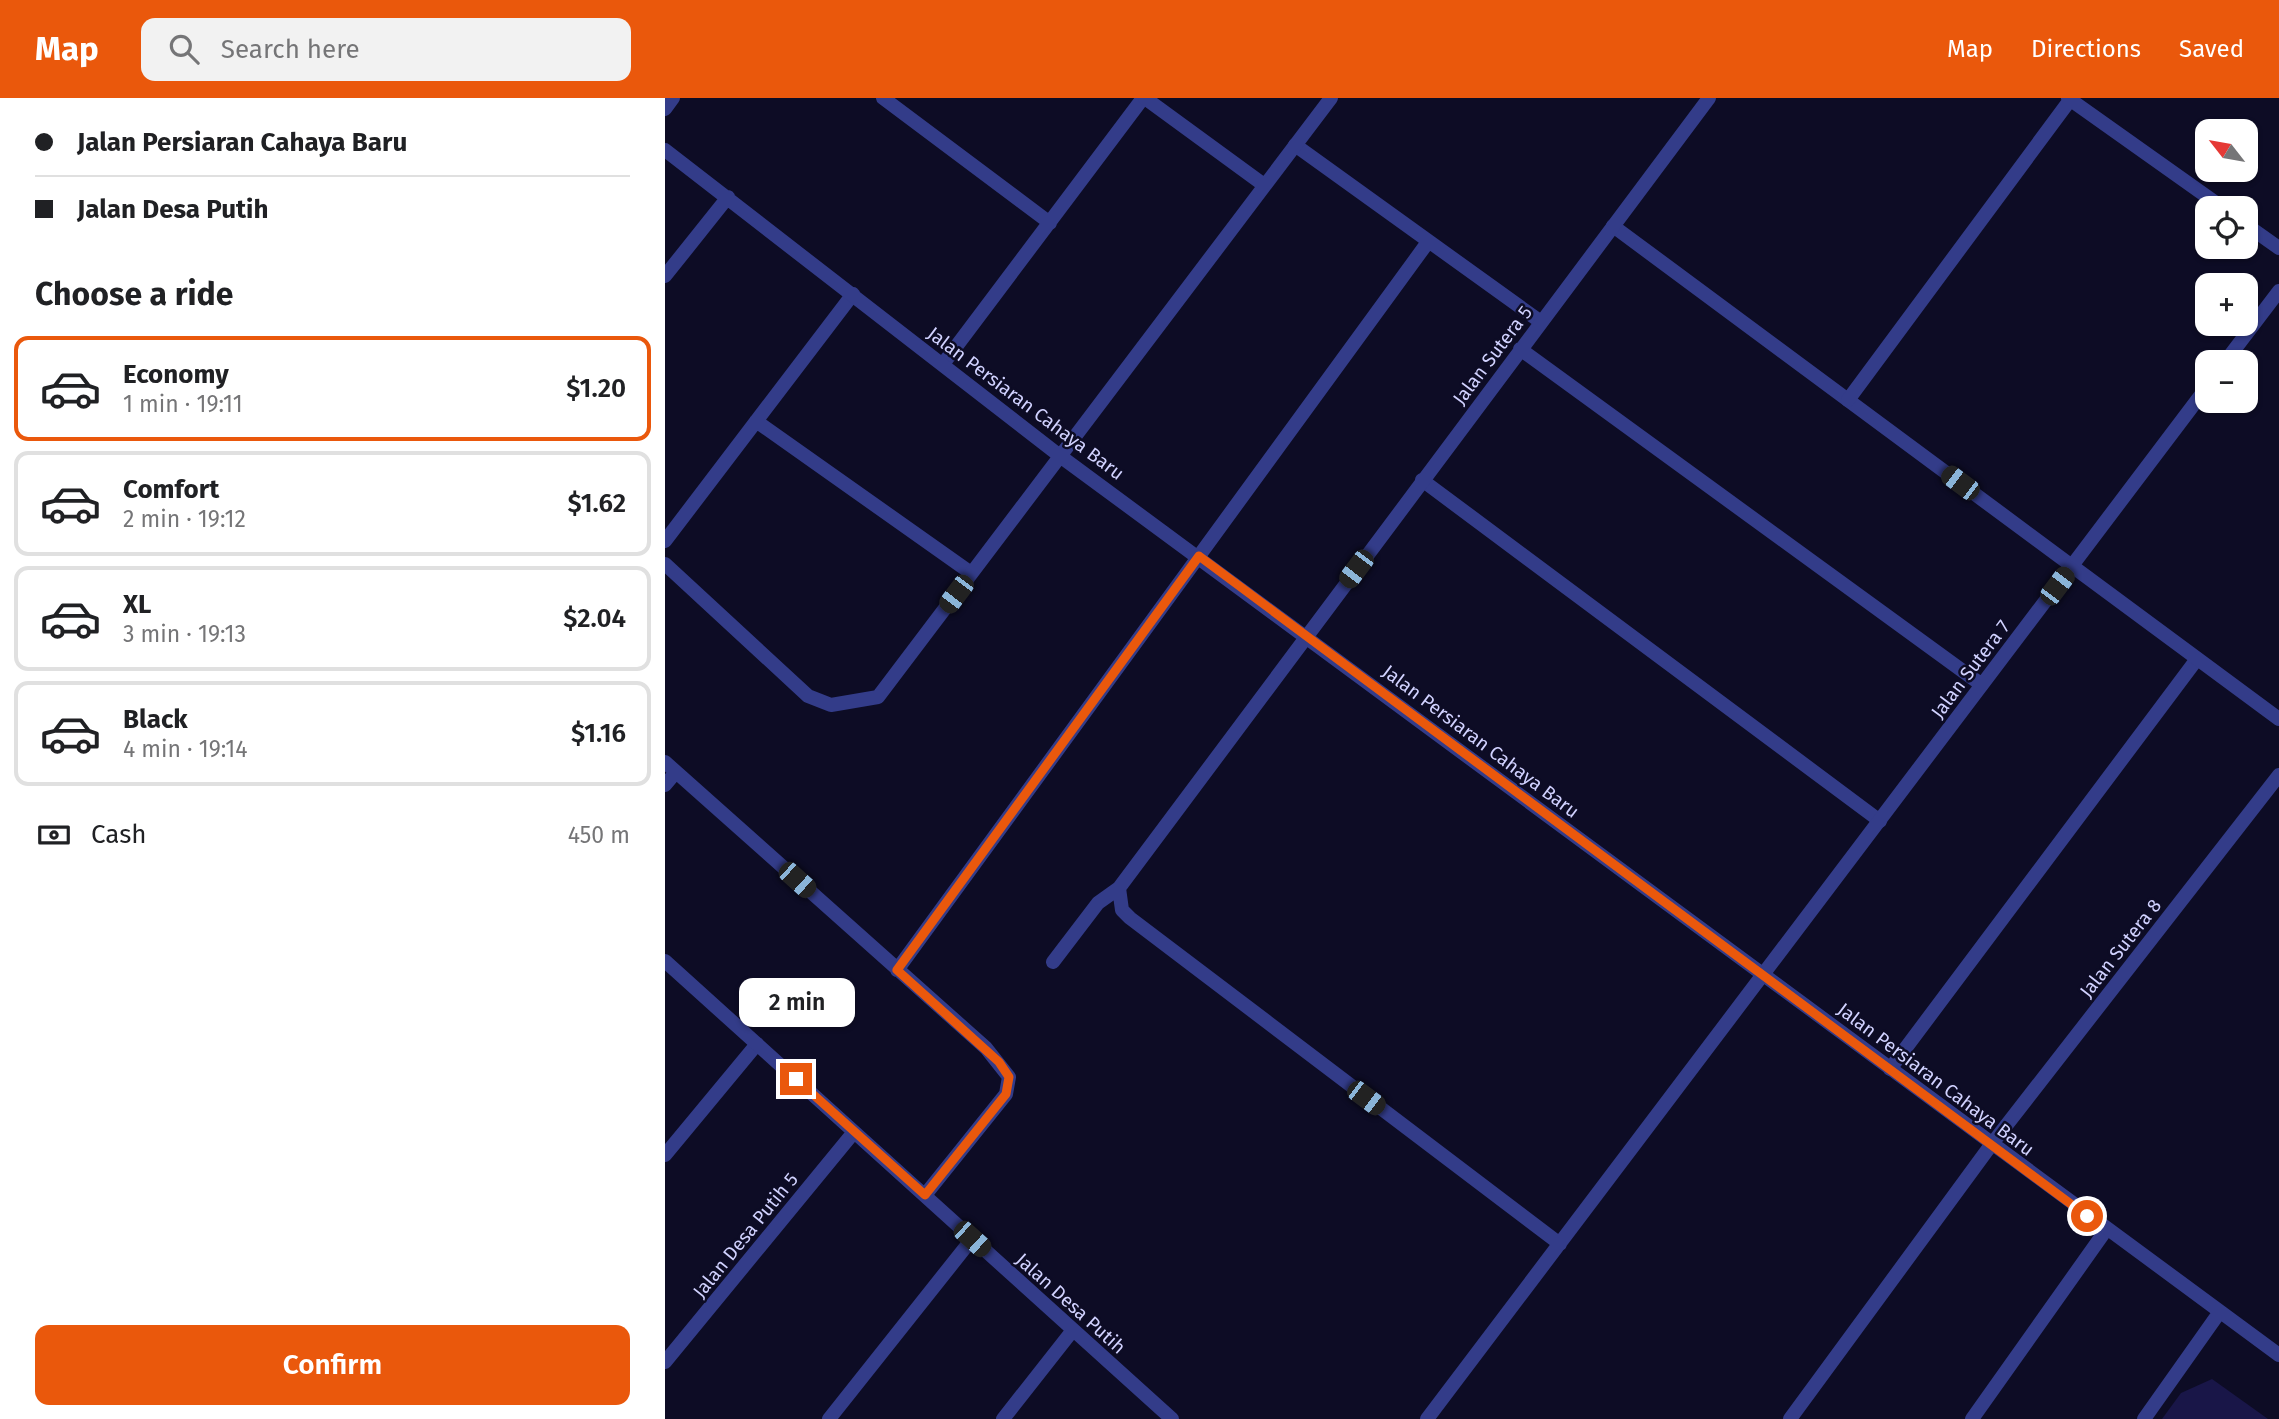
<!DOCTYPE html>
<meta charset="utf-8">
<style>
body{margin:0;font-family:"Fira Sans",sans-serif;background:#f2f2f2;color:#202124;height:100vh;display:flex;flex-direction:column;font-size:26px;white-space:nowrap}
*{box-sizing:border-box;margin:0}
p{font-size:23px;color:#757577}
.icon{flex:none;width:38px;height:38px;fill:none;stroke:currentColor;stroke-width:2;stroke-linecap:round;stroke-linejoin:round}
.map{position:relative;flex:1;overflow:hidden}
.sheet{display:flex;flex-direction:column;background:#fff;width:665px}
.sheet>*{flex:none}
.hud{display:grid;align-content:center;height:154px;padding:0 35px;background:#fff}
.needle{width:46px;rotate:301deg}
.controls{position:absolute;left:1530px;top:21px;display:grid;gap:14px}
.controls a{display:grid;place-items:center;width:63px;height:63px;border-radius:14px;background:#fff;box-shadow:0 2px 5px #0004;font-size:35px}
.end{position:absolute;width:32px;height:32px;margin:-16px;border:9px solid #ea580c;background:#fff;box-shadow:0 0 0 4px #fff}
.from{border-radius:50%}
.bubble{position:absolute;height:49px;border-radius:14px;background:#fff;box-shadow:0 2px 5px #0004;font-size:23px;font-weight:600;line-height:49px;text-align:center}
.car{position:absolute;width:21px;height:42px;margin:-21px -10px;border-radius:9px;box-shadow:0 0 5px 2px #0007;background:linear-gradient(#222 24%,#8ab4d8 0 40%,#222 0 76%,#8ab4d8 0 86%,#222 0)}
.hud b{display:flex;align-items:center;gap:24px;height:66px;font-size:26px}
.hud b+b{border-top:2px solid #e0e0e0}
.hud i{width:18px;height:18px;background:#202124}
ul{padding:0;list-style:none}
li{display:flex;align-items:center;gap:21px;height:105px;margin:0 14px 10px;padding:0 21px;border:4px solid #e0e0e0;border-radius:14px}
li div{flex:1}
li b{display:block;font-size:26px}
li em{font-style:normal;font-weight:600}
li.current{border-color:#ea580c}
li>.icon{width:63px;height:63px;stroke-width:1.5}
h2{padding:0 35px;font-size:32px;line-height:84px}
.pay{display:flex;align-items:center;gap:18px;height:77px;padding:0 35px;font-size:26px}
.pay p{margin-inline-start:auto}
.cta{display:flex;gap:14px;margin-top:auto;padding:14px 35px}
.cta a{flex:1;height:80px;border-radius:14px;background:#ea580c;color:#fff;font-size:28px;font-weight:600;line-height:80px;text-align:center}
header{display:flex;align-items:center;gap:42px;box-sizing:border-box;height:98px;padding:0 35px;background:#ea580c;color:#fff}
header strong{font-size:33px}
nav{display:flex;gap:38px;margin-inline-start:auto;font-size:24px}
.search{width:490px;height:63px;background:#f2f2f2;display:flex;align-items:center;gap:18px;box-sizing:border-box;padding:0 24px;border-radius:14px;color:#757577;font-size:26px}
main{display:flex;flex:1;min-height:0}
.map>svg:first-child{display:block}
.building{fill:#191648}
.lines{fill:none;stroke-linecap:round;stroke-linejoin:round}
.service{stroke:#333c89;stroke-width:14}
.minor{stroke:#333c89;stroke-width:14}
.route{stroke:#ea580c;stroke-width:9}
.labels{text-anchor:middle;stroke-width:5;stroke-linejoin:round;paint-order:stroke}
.street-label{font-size:19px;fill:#d1d2ff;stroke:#0d0c25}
</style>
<header>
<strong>Map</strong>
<div class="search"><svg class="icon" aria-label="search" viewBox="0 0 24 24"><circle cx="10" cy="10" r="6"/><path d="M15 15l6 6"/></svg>Search here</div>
<nav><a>Map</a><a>Directions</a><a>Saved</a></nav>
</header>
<main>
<section class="sheet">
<div class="hud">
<b><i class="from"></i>Jalan Persiaran Cahaya Baru</b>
<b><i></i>Jalan Desa Putih</b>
</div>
<h2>Choose a ride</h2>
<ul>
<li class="current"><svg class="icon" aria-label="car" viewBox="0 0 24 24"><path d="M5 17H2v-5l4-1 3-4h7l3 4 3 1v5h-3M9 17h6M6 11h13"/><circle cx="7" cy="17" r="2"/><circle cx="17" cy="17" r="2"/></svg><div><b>Economy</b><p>1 min · 19:11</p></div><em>$1.20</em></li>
<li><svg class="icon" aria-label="car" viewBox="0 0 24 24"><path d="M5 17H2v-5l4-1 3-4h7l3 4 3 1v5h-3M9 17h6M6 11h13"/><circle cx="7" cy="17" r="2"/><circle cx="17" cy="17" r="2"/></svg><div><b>Comfort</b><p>2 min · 19:12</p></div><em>$1.62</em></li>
<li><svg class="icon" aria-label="car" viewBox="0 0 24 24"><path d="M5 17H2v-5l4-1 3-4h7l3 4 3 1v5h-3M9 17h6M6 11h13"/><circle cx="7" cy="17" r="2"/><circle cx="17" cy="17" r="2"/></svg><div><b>XL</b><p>3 min · 19:13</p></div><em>$2.04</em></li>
<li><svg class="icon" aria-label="car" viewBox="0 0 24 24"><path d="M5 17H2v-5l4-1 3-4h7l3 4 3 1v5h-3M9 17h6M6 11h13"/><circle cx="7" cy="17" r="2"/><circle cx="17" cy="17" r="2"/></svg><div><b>Black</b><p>4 min · 19:14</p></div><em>$1.16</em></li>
</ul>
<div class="pay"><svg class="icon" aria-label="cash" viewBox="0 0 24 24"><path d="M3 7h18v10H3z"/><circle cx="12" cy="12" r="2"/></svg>Cash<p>450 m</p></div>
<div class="cta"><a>Confirm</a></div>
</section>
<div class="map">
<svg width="1614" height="1321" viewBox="0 0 1614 1321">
<rect width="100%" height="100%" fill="#0d0c25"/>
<path class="building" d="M1547,1281L1603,1321H1497L1516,1295Z"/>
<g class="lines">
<path class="service" d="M218,0L385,125
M0,11L8,0
M630,47L876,224
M948,128L1407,468
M278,266L478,0
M91,323L306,475
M757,382L1215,723
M0,443L188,196
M0,664L321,950L344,979L341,996L260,1097
M0,687L11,674
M232,872L763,144
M1225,971L1532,561
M0,1057L92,946
M164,1321L307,1141
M1307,1321L1441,1132"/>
<path class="minor" d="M480,0L599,87
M1403,0L1558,110
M0,52L395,358L1614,1257
M1580,126L1614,150
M0,178L63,99
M855,251L1317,587
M1560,264L1614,193
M1183,302L1405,2
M0,466L143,598L166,607L213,599L666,0
M1407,468L1614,621
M0,863L507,1321
M388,864L433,805L454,790
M895,1146L465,820L457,812L454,790L1044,0
M0,1264L189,1034
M338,1321L408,1232
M762,1321L1542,289
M1125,1321L1326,1047L1614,677
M1479,1321L1554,1215"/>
</g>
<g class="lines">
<path class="route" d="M131,981L260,1097L341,996L344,979L334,964L232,872L534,458L1422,1118"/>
</g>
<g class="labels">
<g class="street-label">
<text transform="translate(827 257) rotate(-53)" y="7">Jalan Sutera 5</text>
<text transform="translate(361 305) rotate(37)" y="7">Jalan Persiaran Cahaya Baru</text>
<text transform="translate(1305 571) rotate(-53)" y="7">Jalan Sutera 7</text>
<text transform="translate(816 643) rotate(37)" y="7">Jalan Persiaran Cahaya Baru</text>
<text transform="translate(1455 850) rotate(-52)" y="7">Jalan Sutera 8</text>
<text transform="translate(1271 981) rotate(37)" y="7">Jalan Persiaran Cahaya Baru</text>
<text transform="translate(80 1137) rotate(-51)" y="7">Jalan Desa Putih 5</text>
<text transform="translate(406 1205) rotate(42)" y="7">Jalan Desa Putih</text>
</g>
</g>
</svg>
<div class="controls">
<a><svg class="needle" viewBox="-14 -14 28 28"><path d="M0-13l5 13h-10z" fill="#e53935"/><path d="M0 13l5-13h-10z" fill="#757577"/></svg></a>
<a><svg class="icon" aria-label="locate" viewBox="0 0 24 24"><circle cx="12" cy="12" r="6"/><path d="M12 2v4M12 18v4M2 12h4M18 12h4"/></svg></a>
<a>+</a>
<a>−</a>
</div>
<i class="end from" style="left:1422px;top:1118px"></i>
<i class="end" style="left:131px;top:981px"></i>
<div class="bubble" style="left:74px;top:880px;width:116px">2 min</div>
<i class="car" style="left:1295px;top:385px;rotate:307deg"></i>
<i class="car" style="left:691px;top:471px;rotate:217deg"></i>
<i class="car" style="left:1392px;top:488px;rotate:37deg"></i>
<i class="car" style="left:291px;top:496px;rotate:217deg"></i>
<i class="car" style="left:132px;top:782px;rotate:132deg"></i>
<i class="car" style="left:701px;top:1000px;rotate:127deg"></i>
<i class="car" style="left:307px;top:1141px;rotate:132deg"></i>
</div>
</main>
